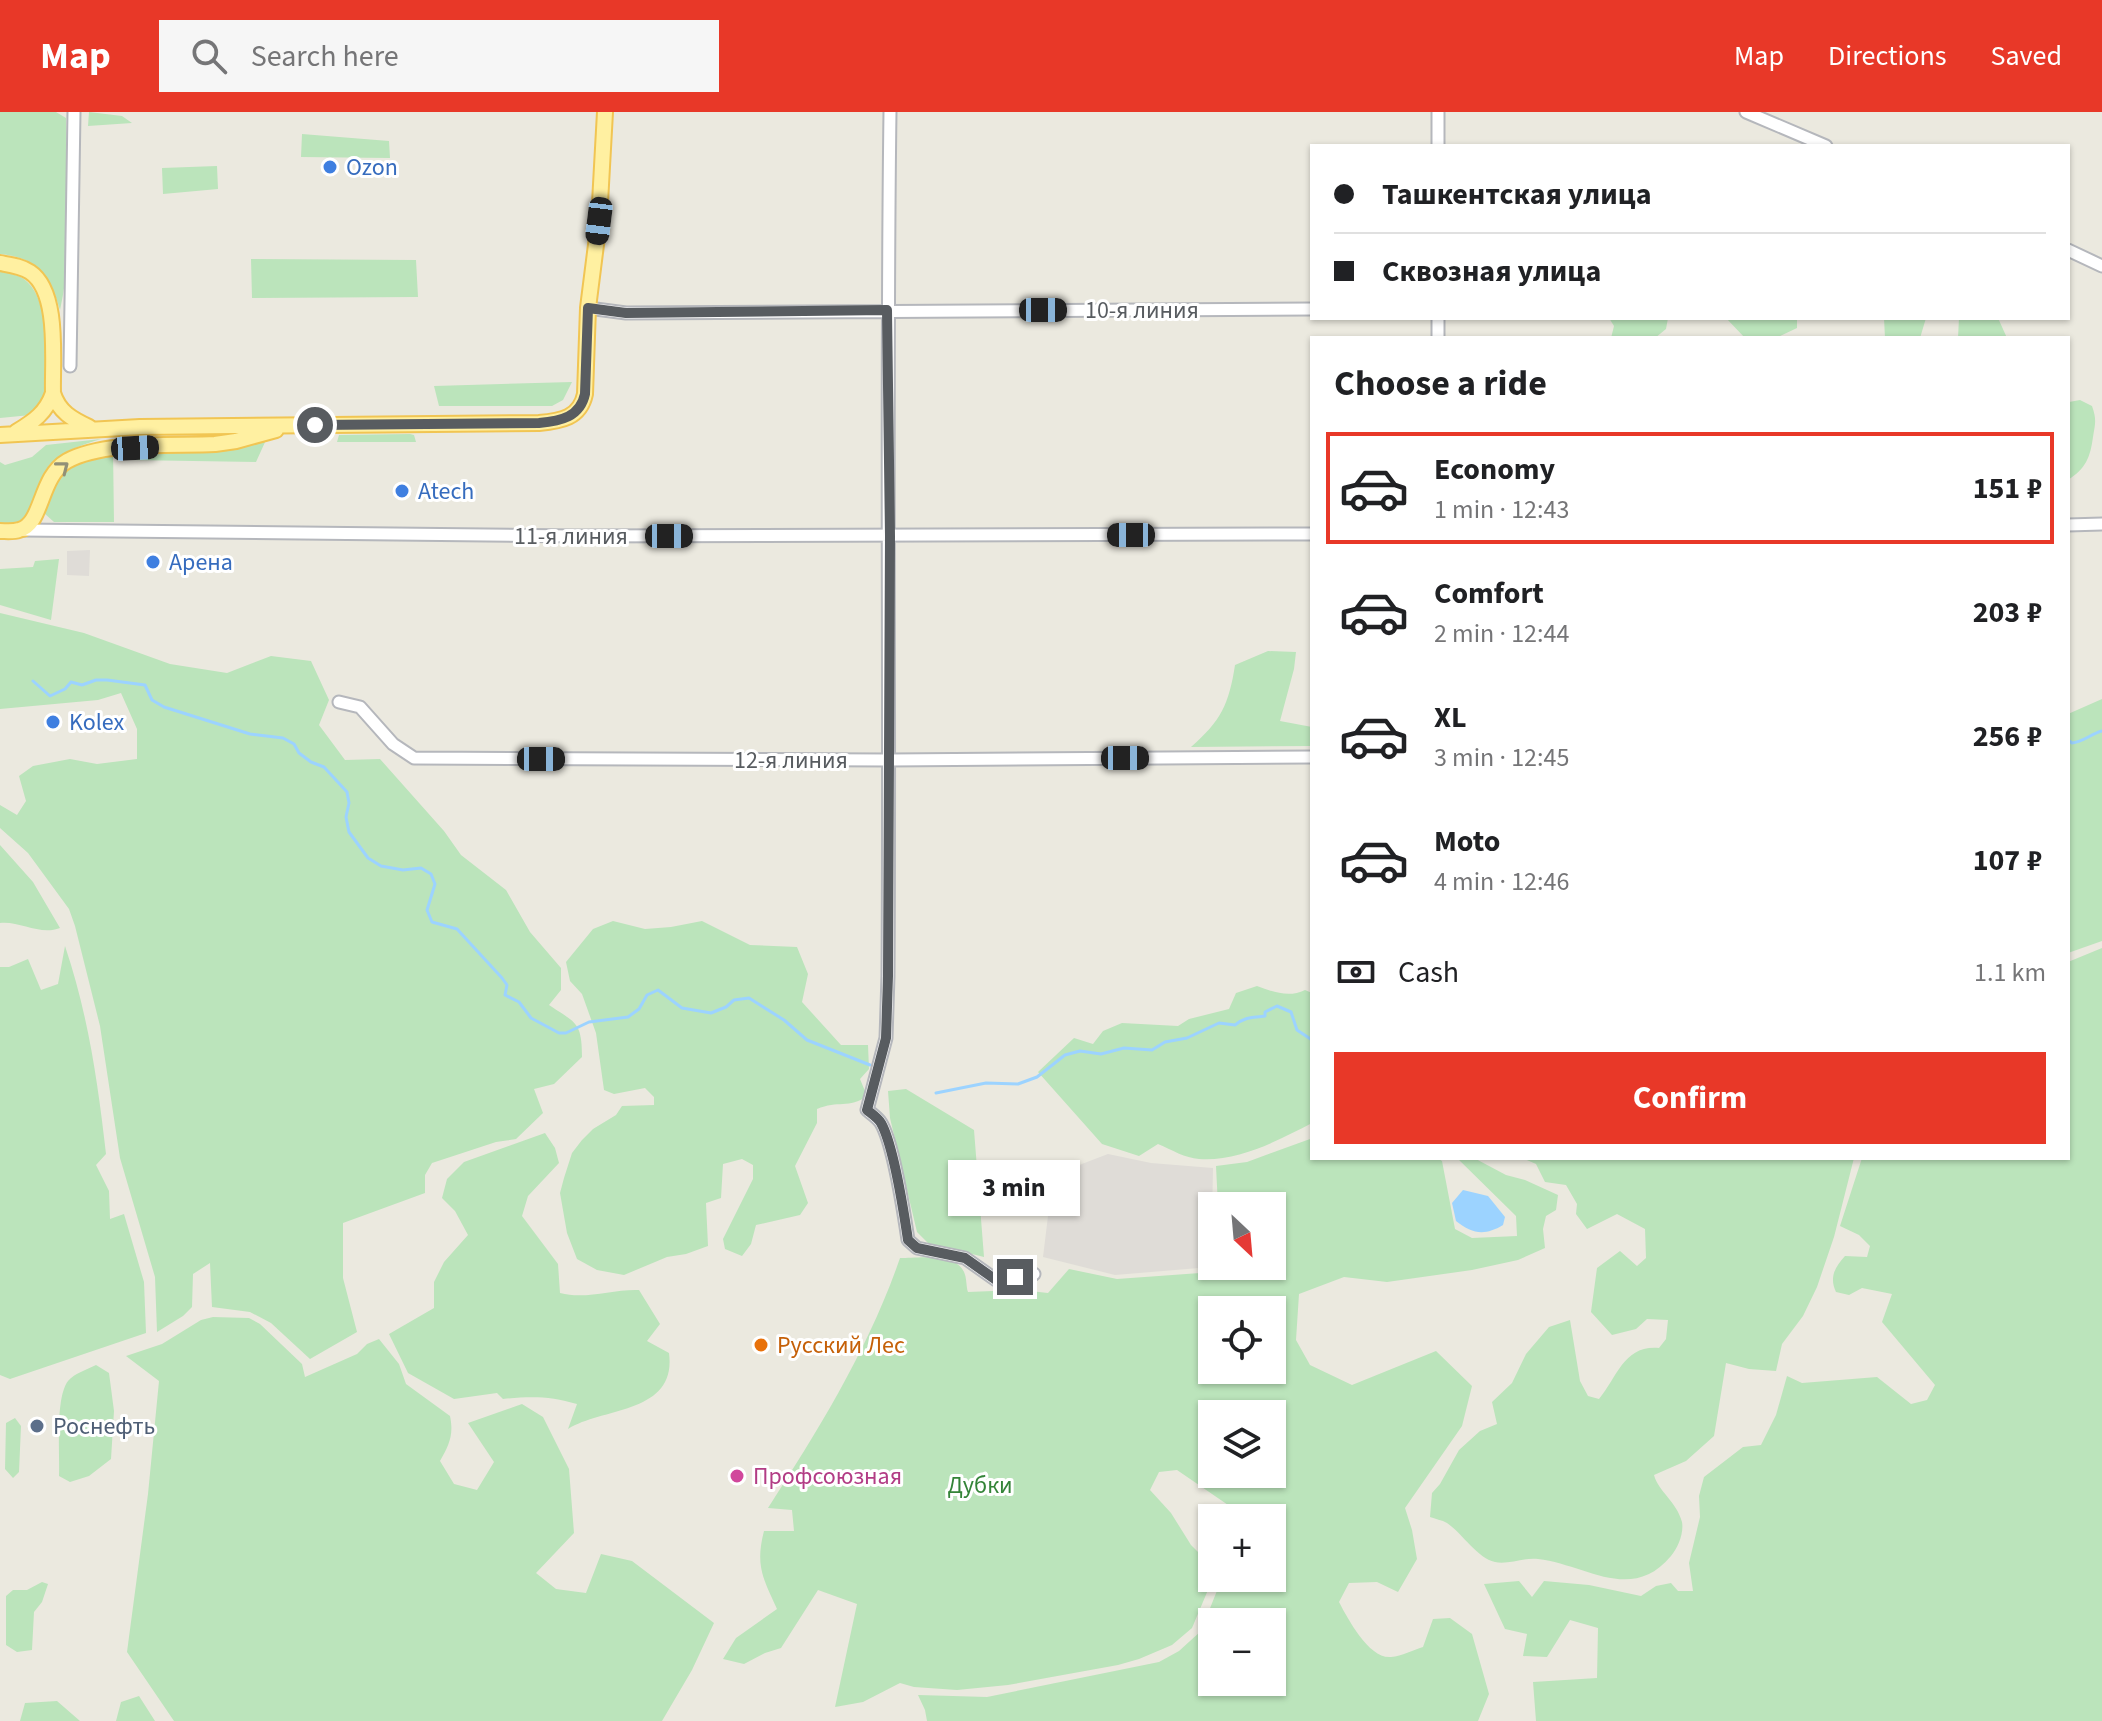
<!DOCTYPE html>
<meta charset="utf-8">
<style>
body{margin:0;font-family:"Source Sans 3",sans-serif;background:#f6f6f6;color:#202124;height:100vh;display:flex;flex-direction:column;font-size:30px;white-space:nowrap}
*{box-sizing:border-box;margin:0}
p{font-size:26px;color:#757577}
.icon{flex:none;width:44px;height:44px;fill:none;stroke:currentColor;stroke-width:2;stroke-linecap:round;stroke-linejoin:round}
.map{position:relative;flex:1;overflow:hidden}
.drawer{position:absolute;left:1310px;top:224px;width:760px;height:824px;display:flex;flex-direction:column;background:#fff;border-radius:0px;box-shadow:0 2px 6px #0004}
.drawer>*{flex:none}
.guide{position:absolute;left:1310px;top:32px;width:760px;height:176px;border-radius:0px;box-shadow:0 2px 6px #0004;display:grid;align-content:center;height:176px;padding:0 24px;background:#fff}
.needle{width:52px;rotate:154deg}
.fabs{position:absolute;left:1198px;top:1080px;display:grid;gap:16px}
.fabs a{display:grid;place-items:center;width:88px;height:88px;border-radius:0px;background:#fff;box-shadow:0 2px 6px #0004;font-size:40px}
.end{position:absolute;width:36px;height:36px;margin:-18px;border:10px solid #585c60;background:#fff;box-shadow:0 0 0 4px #fff}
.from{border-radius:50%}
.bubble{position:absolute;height:56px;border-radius:0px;background:#fff;box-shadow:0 2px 6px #0004;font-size:26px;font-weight:700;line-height:56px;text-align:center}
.car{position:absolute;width:24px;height:48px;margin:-24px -12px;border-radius:10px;box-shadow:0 0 6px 2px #0007;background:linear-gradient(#222 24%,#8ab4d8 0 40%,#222 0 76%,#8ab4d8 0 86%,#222 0)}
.guide b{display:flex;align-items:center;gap:28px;height:76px;font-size:30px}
.guide b+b{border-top:2px solid #e0e0e0}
.guide i{width:20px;height:20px;background:#202124}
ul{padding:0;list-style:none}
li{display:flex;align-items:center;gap:24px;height:112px;margin:0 16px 12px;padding:0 8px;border:4px solid transparent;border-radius:0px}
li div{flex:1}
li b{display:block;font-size:30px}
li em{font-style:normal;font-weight:700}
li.selected{border-color:#e83828}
li>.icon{width:72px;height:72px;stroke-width:1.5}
h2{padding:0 24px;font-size:36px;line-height:96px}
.pay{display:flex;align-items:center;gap:20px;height:88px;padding:0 24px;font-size:30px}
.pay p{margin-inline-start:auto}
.button{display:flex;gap:16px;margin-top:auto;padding:16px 24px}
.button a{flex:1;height:92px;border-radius:0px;background:#e83828;color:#fff;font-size:32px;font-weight:700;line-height:92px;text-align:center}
header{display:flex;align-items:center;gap:48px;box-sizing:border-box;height:112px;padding:0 40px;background:#e83828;color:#fff}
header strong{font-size:38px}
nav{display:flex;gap:44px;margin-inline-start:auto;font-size:28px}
.search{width:560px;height:72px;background:#f6f6f6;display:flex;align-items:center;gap:20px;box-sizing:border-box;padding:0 28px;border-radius:0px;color:#757577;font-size:30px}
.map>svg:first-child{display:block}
.industrial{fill:#dfdcd7}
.green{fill:#bbe4bb;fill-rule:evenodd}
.water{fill:#9cd3ff}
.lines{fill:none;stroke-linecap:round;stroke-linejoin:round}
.stream{stroke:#9cd3ff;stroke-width:3}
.minor-casing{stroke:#b5b7bc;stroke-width:15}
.major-casing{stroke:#f1c553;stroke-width:18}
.minor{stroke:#fff;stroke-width:11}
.major{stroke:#fff0a1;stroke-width:14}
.oneway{stroke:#929077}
.route{stroke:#585c60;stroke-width:10}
.shop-dot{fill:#3f7fe0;stroke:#fff;stroke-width:3}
.food-dot{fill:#e8710a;stroke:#fff;stroke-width:3}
.service-dot{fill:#5c6f8a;stroke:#fff;stroke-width:3}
.hotel-dot{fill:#d1479c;stroke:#fff;stroke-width:3}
.labels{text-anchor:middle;stroke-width:6;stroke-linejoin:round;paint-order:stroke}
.shop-label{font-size:24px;fill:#366cbe;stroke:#fff;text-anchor:start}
.street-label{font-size:24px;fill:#585c60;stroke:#fff}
.food-label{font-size:24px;fill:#c56008;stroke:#fff;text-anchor:start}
.service-label{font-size:24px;fill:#4e5e75;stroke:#fff;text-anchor:start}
.hotel-label{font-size:24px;fill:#b23c85;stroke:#fff;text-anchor:start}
.park-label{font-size:24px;fill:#348438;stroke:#fff}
</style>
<header>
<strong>Map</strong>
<div class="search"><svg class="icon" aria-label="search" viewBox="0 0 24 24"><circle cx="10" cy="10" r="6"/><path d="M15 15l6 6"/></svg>Search here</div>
<nav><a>Map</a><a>Directions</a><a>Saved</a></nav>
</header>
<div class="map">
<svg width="2102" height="1609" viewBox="0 0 2102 1609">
<rect width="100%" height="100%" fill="#ebe9df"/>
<path class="industrial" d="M90,438L89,464L67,463V439Z
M1108,1042L1151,1051L1213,1056L1211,1155L1115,1163L1043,1145L1053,1063Z"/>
<path class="green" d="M0,0H56L66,6C67,69 74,136 60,198C50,163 38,146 0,142Z
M89,0L122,4L132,11L88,14Z
M302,22L389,29L390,46L301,45Z
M217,54L218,77L163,82L162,56Z
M251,147L416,148L418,185L252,186Z
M0,159C7,161 18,163 24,167C52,188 48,255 48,287L31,303L0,306Z
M1609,206H1668L1666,217L1655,226H1611L1614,214Z
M1726,206H1797V216L1776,226H1745Z
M1884,206H1926L1920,226H1885Z
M1959,206H1998L2007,226H1958Z
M572,270L563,288L552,294H439L434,274Z
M2080,288L2092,294C2097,308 2095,312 2093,325C2090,346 2086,356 2068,368L2069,290Z
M410,322L414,323L416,330H337L339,323Z
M101,327C84,332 63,339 50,352C38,366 33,407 19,412C14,414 6,413 0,413V350L5,353L32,345L46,333Z
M266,328L256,350L130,348V340L223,336Z
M113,337L114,410H54L44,401C54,360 74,347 113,337Z
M59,447L51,508L0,493V457L33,455L35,449Z
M0,501L84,521L170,552L227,561L271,544L311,549L329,588L319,613L345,648L380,647L444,719L461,743L506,778L530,820L561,856V878L549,893C576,911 582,910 582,945L554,972L534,977L543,1001L516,1027L496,1030L432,1051L425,1063V1081L343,1111V1166L357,1220L310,1247L271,1211L250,1200L212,1195L210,1151L193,1162L192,1195L183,1204L157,1220L155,1165L120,1046L100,914L75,814L69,797L28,741L0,716V693L17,703L26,689L19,664L33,654L70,647L97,652L137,647V617L121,581L98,588L0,597Z
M1268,539L1296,540L1294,557L1280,609L1312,615V634L1191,635C1221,609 1229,592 1235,553Z
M2102,587V829L2068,841V602Z
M0,733L33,770L60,816C40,824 21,809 0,811Z
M613,809L645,817L671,815L702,809L750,833L797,835L808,862L802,890L841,933H868L869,957L860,967L867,984C849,997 838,988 817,997V1011L795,1054L808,1091L800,1103L756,1113L751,1132L742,1144L725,1137L723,1127L753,1067V1053L742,1047L723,1052L721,1086L706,1091L708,1134L686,1142L667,1145L624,1163L597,1158L577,1147L567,1121L560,1081L564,1066L572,1041L582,1028L593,1017L616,1003L622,994L654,993V985L645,976L614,982L604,978L596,921L582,882L570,869L566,850L593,817Z
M65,834C88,902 98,971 106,1042L96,1053L109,1079L110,1107L124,1102L144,1170L146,1221L10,1267L0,1263V855H9L28,847L41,878L58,872Z
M2102,836V1609H1536L1533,1570L1597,1566L1598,1516L1570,1508L1547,1545L1523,1544L1527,1522L1505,1517L1484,1472L1519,1469L1532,1485L1544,1469L1589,1473L1641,1484L1656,1474L1671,1471L1678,1479H1693L1689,1451L1700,1405L1699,1384L1704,1365L1743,1335L1761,1333L1776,1303L1787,1264L1802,1271L1877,1265L1911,1292L1927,1288L1935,1273L1882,1210L1892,1182L1862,1176L1849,1183L1836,1180C1829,1165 1835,1155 1845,1144L1867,1145L1870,1134L1859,1123L1840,1114L1862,1046H2068V850Z
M1257,874C1273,880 1289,886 1305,878L1312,881V1011C1279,1028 1238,1050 1199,1047C1185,1046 1172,1038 1158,1032L1139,1044L1102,1032L1038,960L1074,926L1093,932L1103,919L1122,911L1178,914L1189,907L1229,897L1236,881Z
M906,977L974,1018L984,1145L928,1131L917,1120L890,1006L888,979Z
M545,1021L555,1036L559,1051L528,1084L522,1104L558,1152L560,1181C586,1188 612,1177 639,1178L660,1212L647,1229L669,1241C677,1302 604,1295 568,1317L577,1292C551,1284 530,1284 503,1287L497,1281L454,1287L408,1261L389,1222L434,1196V1170L444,1150L468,1123L455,1099L442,1086L447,1067L464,1050Z
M1310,1027L1312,1046H1437L1442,1049L1455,1117L1472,1126L1517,1124L1516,1104L1457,1046H1474L1506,1063L1525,1068L1558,1083L1556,1098L1546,1104L1543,1117L1545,1136L1518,1148L1472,1158L1387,1170L1344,1165L1299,1182L1296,1228L1310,1253L1352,1273L1436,1239L1472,1274L1462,1314L1405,1396L1412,1418L1417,1447L1398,1480L1377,1470L1349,1471L1339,1490C1348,1507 1369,1547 1391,1545C1402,1544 1413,1538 1423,1535L1433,1507L1450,1506L1472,1522L1489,1582L1478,1609H927L925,1598L918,1583L987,1585L1159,1550L1179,1539L1201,1519L1222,1466H1272V1406H1238L1231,1395L1177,1358L1159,1360L1150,1378L1171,1401L1191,1433L1212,1454L1213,1466L1192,1516L1172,1533L1139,1547L1118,1553L1008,1573L957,1578L914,1575L900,1571L863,1590L835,1595L857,1492L818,1478L781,1536L765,1541L744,1552L723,1547L736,1526L777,1497C763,1466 755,1454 764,1419H794L792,1398L768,1396C819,1317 869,1236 900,1146C917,1146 955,1140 964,1160C967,1166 966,1175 968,1180L1021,1178L1048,1181L1069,1157L1117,1167L1214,1160V1154H1272V1094H1218L1216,1054L1247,1050ZM1212,1198H1272V1258H1212ZM1212,1302H1272V1362H1212ZM1212,1510H1272V1570H1212Z
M1522,1046H1854L1834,1125L1817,1175L1803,1204L1782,1232L1776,1259L1749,1257L1726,1251L1714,1324L1686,1349L1654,1363C1658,1379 1677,1390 1682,1410C1684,1421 1678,1436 1671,1444C1631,1492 1585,1452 1538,1447C1525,1445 1508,1453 1495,1450C1477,1446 1462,1421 1447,1411C1442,1408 1435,1407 1430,1405L1432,1381L1440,1372L1459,1338L1480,1319L1497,1312L1492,1290L1512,1271L1526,1242L1549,1215L1570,1208L1580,1269L1588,1284L1599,1287C1618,1264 1624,1233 1659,1236L1666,1227L1668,1208L1647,1207L1636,1217L1612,1223L1591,1200L1597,1156L1620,1139L1637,1154L1646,1146L1645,1117L1617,1102L1587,1117L1576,1102L1577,1092L1566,1073L1545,1070L1536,1052Z
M213,1205L249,1206L260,1212L302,1252L305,1265L357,1242L367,1232L379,1227L399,1252L406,1272L450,1304C454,1323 449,1333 440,1349L454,1372L477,1378L494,1350L468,1311L522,1292L543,1305L569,1357L574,1421L536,1461L556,1477L586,1481L601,1442L632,1449L714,1511L692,1558L662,1609H174L127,1540L148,1382L159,1269L126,1244L162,1232L201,1208Z
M96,1253L109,1261L114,1299L111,1347L89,1364L70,1370L59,1364C60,1342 55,1286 68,1269C75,1261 86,1258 96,1253Z
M15,1306L21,1314L19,1360L13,1366L5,1357L6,1311Z
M42,1470L48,1472L42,1490L34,1500L32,1538L17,1540L6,1533V1484L13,1478H27Z
M139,1584L155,1609H116L121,1590Z
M57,1589L80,1609H20L25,1591Z"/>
<path class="water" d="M1463,1078L1488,1084L1505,1105L1503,1113C1485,1124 1472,1122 1456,1109L1452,1091Z"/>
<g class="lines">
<path class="stream" d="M33,569L50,584L65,577L71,570L82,573L96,568H107L145,573L152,588L164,595L250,622L283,626L294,632L299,641L311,650L324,655L347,680L349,691L346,705L349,720L368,746L381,754L403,758L421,756L431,762L435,772L427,798L432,810L457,817L502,866L507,873L505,883L519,890L531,906L559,921H566L589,910L628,905L639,897L647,883L658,878L682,896L711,901L726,895L734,888L749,886L784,908L807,928L870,953
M2068,628L2072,631C2083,630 2091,622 2102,619
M936,981L986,971L1018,972L1037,965L1065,943L1080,939L1101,942L1124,936L1152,938L1165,930L1187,926L1219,911L1235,913C1246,904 1253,906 1265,904V900L1277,894L1291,900L1297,918L1312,928"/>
<defs>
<path id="minor" d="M890,0C886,288 890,576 888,864L886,926L867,998C872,1002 878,1006 881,1011C894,1033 904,1101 908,1128L917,1136L965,1146L996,1168L1034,1162
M1746,0L1826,34
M1438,34V0
M2068,138L2102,154
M588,196L626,201L1312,197
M1438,206V226
M70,254L74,0
M2068,413L2102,412
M22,418L574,424L1312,422
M339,590L360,595L393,632L414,646L890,648L1312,645"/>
<path id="major" d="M0,151C11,153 21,154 30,160C60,180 52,249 53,281C59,300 72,307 89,315
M16,320C34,309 46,301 53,281
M0,323L140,315L539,311C561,309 580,306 585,282L588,196L599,109L605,0
M0,419C6,419 13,420 19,418C43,413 39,365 67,349C103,329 173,334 215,332L236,329L276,318"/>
</defs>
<use href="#minor" class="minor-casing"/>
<use href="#major" class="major-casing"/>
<use href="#minor" class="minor"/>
<use href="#major" class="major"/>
</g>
<defs><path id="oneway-chevron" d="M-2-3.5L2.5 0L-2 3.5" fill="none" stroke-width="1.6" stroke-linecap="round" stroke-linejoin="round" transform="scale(2)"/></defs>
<use class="oneway" href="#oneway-chevron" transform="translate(63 355) rotate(-38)"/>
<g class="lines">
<path class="route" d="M315,313L539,311C561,309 580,305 585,282L588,196L626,201L887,198L890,424L888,864L886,926L867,998C872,1002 878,1006 881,1011C894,1034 904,1101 908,1128L917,1136L965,1146L996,1168L1015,1165"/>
</g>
<g class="shop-dot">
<circle cx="330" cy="55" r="8"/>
<circle cx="402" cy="379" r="8"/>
<circle cx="153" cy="450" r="8"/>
<circle cx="53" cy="610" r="8"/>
</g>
<circle class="food-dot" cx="761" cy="1233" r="8"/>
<circle class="service-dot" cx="37" cy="1314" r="8"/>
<circle class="hotel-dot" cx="737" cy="1364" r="8"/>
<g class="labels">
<g class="shop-label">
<text x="346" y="63">Ozon</text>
<text x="418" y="387">Atech</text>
<text x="169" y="458">Арена</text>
<text x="69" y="618">Kolex</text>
</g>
<g class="street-label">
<text x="1142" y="206">10-я линия</text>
<text x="571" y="432">11-я линия</text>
<text x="791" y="656">12-я линия</text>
</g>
<g class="food-label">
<text x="777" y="1241">Русский Лес</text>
</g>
<g class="service-label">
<text x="53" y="1322">Роснефть</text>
</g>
<g class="hotel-label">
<text x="753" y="1372">Профсоюзная</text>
</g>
<g class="park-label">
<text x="980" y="1381">Дубки</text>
</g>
</g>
</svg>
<div class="fabs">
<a><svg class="needle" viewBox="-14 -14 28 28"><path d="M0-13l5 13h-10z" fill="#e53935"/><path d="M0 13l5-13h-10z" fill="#757577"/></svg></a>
<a><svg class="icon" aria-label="locate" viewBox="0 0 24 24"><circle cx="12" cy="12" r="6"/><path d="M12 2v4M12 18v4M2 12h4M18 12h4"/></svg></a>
<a><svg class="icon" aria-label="layers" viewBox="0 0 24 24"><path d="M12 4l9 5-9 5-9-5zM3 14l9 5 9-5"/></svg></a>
<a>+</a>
<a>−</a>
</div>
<i class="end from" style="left:315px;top:313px"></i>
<i class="end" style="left:1015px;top:1165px"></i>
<div class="bubble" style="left:948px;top:1048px;width:132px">3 min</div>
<i class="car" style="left:599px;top:109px;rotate:187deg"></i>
<i class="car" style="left:1043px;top:198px;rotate:90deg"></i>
<i class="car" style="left:135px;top:336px;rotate:87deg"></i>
<i class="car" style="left:1131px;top:423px;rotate:270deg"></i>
<i class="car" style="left:669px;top:424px;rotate:90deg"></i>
<i class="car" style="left:1125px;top:646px;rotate:90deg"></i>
<i class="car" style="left:541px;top:647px;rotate:90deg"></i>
<div class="guide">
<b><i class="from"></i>Ташкентская улица</b>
<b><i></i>Сквозная улица</b>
</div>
<section class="drawer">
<h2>Choose a ride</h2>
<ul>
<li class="selected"><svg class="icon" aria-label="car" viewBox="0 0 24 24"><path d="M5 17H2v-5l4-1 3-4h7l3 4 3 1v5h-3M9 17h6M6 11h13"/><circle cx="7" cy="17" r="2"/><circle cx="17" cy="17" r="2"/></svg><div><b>Economy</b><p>1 min · 12:43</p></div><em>151 ₽</em></li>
<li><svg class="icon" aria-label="car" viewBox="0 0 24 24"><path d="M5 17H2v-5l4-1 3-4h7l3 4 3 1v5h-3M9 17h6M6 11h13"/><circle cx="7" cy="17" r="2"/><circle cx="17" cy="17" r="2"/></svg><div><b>Comfort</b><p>2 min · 12:44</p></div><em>203 ₽</em></li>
<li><svg class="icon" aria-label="car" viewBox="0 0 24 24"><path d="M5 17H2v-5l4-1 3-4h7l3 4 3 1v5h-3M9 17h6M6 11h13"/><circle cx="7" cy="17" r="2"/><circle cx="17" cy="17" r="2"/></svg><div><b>XL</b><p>3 min · 12:45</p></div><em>256 ₽</em></li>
<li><svg class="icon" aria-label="car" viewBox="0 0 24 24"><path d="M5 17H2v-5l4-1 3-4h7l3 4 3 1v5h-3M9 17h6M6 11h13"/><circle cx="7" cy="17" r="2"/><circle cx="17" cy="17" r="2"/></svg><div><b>Moto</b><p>4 min · 12:46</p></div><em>107 ₽</em></li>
</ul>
<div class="pay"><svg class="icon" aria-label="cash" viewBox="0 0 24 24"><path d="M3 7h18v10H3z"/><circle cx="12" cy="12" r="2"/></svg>Cash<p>1.1 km</p></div>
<div class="button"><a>Confirm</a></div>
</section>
</div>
